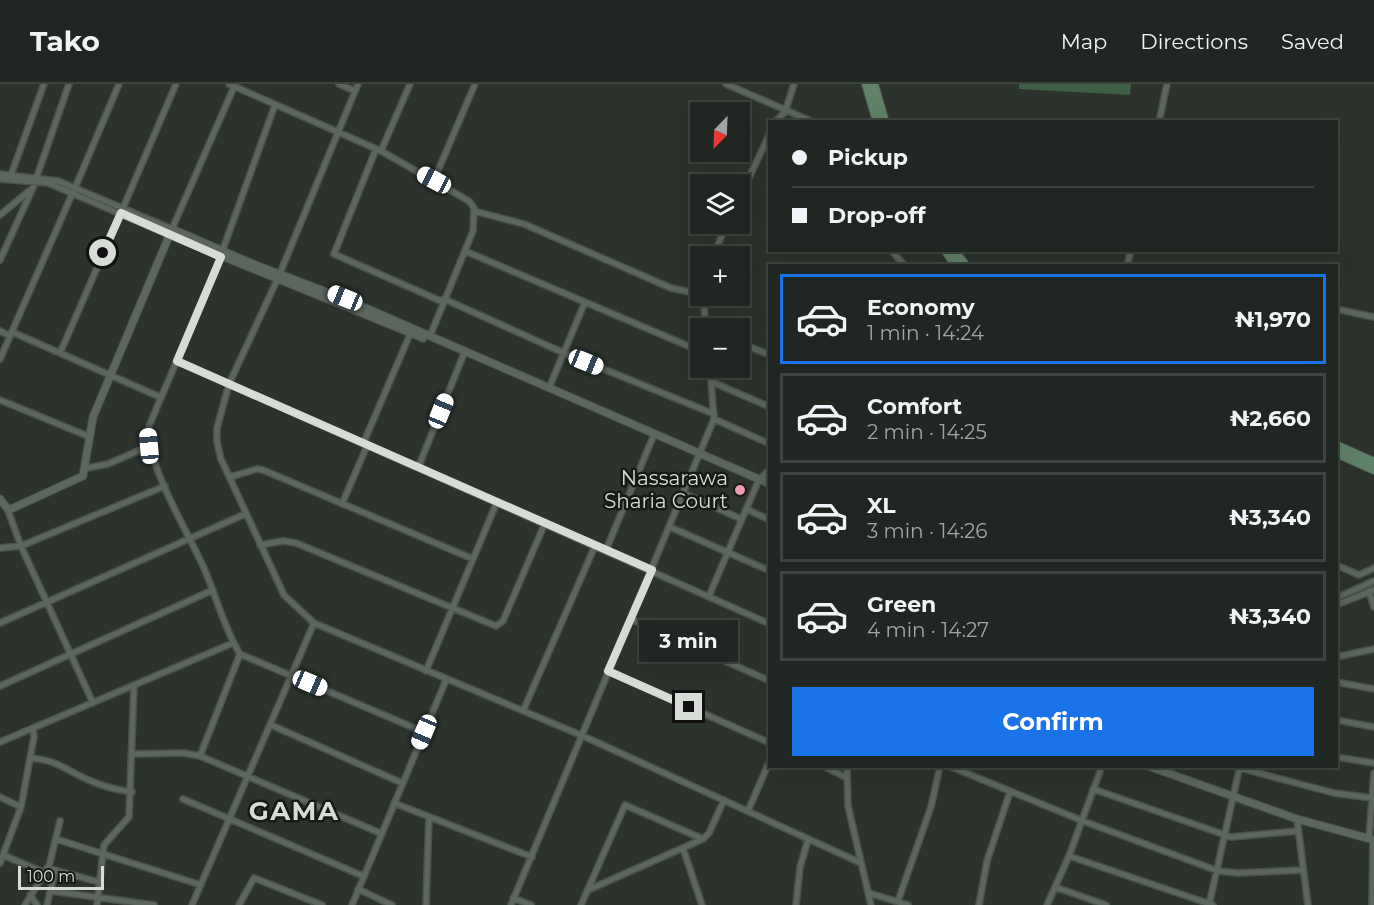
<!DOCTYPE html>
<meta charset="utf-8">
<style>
body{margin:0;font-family:Montserrat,sans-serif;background:#2d322e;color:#f1f3f6;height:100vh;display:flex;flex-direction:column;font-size:22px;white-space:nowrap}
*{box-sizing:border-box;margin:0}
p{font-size:20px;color:#a2a5a5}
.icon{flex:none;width:33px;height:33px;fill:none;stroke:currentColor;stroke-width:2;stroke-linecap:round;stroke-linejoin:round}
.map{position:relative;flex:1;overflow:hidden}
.details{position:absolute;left:768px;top:180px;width:570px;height:504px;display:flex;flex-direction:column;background:#202621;border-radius:0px;box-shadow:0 6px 24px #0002,0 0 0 2px #3d433f}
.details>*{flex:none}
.guide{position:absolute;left:768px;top:36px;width:570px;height:132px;border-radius:0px;box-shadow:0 6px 24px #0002,0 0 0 2px #3d433f;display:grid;align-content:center;height:132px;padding:0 24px;background:#202621}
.needle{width:39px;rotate:203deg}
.buttons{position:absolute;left:690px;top:18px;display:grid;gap:12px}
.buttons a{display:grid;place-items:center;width:60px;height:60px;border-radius:0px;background:#202621;box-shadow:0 6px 24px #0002,0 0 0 2px #3d433f;font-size:30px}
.scale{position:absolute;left:18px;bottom:15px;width:86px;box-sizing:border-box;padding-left:6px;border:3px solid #d7dcd7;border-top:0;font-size:16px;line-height:21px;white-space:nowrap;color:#d7dcd7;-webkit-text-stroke:4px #161a17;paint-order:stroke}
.end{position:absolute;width:27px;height:27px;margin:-14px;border:8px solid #d7dcd7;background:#111;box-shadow:0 0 0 3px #111}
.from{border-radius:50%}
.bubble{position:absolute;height:42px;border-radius:0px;background:#202621;box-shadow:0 6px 24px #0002,0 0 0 2px #3d433f;font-size:20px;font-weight:700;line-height:42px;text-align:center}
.car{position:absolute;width:18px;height:36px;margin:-18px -9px;border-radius:8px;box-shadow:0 0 4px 2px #0007;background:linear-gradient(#fff 24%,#345 0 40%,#fff 0 76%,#345 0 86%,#fff 0)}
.guide b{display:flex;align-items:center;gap:21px;height:57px;font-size:22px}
.guide b+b{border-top:2px solid #3d433f}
.guide i{width:15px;height:15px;background:#f1f3f6}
ul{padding:10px 0 0;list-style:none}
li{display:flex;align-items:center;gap:18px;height:90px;margin:0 12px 9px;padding:0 12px;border:3px solid #3d433f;border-radius:0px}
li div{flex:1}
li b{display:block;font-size:22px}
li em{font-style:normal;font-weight:700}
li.active{border-color:#1a73e8}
li>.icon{width:54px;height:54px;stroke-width:1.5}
.primary-button{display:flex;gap:12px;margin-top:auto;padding:12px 24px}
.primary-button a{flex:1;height:69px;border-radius:0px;background:#1a73e8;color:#fff;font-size:24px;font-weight:700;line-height:69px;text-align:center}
header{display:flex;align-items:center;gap:36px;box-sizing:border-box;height:84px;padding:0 30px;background:#202621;border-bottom:2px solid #3d433f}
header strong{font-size:28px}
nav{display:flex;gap:33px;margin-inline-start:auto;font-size:21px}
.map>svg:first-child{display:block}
.green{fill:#3e6045}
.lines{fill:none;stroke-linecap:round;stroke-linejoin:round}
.minor-casing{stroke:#4a514b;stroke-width:8}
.tertiary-casing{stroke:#4a514b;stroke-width:9}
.secondary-casing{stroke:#4a514b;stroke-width:10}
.minor{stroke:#5c655e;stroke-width:5}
.tertiary{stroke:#5c655e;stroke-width:7}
.secondary{stroke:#608268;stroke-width:8}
.route{stroke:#d7dcd7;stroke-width:8}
.poi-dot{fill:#f19ab4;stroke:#161a17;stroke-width:2}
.labels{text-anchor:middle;stroke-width:5;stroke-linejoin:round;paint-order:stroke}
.poi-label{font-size:20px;fill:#d7dcd7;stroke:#161a17;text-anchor:end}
.district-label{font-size:26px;font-weight:bold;letter-spacing:1.5px;fill:#d7dcd7;stroke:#161a17}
</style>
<header>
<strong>Tako</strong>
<nav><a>Map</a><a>Directions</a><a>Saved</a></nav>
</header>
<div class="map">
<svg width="1374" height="821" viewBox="0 0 1374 821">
<rect width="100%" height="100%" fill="#2b332c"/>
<path class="green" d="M1019,0H1131L1130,11L1019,5Z"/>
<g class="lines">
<defs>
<path id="minor" d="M229,0L381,67L469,117L474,124L473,147L430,252
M339,0L355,7
M358,0L278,194L229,300L217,344V358L221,375L284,511L314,539L583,652L861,779
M726,0L813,38
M775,38L785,28L794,0
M1159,38L1167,0
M376,65L334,170L443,218
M381,67L410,0
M0,90L58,97L172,145L234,3
M11,91L44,0
M37,92L69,0
M0,95L48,99L170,151
M434,96L475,0
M75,104L119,0
M740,113L770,49
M123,124L176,0
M474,127L524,140L671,204L700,210
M0,131L29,107
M891,166L905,182
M465,167L700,267
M222,168L275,21
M713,172L727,140
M221,173L149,342C146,381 187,446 204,484C216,512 224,544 240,570L424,648
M0,176L36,97
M1127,182L1131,166
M704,212L705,244
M444,215L564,269L714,330
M1336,225L1374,233
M0,247L10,252
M12,248L160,313
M740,259L770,271
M60,269L121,129
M0,275L73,108
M177,277L770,540
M712,298L770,323
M549,304L585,218
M0,316L90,353
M714,335L770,360
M363,360L411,248
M87,384L108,380L149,362
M418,384L465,267
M230,393L257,385L263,386L473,475
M759,396L770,385
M683,409L741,435
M342,420L367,362
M7,424L21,462L93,619
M746,425L770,436
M670,443L770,487
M260,461L283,457L296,459L496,542L503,537L545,439
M0,464L21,462L165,402
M606,466L653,353
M1336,481L1359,491L1374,484
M1369,507L1374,523
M709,512L757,400
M1336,514L1374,497
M1336,521L1374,506
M631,535L770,597
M0,539L245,430
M1336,573L1374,565
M426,587L497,418
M608,587L770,659
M1336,598L1374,605
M0,602L213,506
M523,627L595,462
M1336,636L1374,643
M271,641L402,699
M0,658L233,559
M133,670L184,669L200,672L380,749
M200,672L240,570
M1336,673L1374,679
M30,674C58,676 67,687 91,697C104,703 118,706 132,708
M823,682L845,693
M847,682L848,722L871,821
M949,682L1083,737L1218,787L1238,789L1302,786
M1232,682L1334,709L1372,714
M1093,705L1231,753L1298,747
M0,713L21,723
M183,715L363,792
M394,719L532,773
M748,727L770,676
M1297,735L1308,821
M1369,754L1374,689
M56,755L201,801
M683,764L702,821
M3,771L43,788
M1069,772L1213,821
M0,779L21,723L34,653L33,644
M47,784L99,798
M1055,803L1106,821
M358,805L392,821
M588,806L703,755L709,749L724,716
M51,807L154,821
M869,809L908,821
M30,811L37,821
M513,814L531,821
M898,817L931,723L940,682
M25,821L49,782L60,737
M47,821L55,787
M97,821L104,761L129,733L134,601
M192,821L314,539
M239,821L254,794L322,821
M352,821L446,596
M426,821L429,734
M511,821L714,335L710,284
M581,821L625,721L703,755
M796,821L800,783L808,756
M979,821L987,777L1010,708
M1047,821L1069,772L1102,682
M1209,821L1240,682
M1372,821L1373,756"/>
<path id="tertiary" d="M170,151L423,254
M0,415L7,424L11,425L83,392L93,333L172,145L253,180L345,215L770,400
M1148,682L1297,735L1374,756"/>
<path id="secondary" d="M866,0L877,38
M874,0L885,38
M945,166L956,182
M954,166L966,182
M1336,361L1374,378
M1336,369L1374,386"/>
</defs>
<use href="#minor" class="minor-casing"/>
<use href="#tertiary" class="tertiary-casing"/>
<use href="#secondary" class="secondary-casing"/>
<use href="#minor" class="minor"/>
<use href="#tertiary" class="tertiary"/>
<use href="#secondary" class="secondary"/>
</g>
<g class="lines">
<path class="route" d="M103,169L121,129L221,173L177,277L652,486L608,587L689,623"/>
</g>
<circle class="poi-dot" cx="740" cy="406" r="6"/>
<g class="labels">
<g class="poi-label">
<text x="728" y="401">Nassarawa<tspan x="728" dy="23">Sharia Court</tspan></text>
</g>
<g class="district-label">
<text x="294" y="736">GAMA</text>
</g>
</g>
</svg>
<div class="buttons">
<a><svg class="needle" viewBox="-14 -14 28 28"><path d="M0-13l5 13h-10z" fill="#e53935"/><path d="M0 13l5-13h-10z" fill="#a2a5a5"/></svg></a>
<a><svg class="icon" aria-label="layers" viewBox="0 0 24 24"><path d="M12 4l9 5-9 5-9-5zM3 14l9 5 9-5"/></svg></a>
<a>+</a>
<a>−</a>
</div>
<div class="scale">100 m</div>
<i class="end from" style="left:103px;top:169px"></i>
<i class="end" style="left:689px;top:623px"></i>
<div class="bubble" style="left:639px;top:536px;width:99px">3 min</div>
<i class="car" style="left:434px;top:96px;rotate:298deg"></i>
<i class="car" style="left:345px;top:214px;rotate:292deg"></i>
<i class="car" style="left:586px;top:278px;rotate:112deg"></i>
<i class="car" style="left:441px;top:327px;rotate:22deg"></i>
<i class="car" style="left:149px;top:362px;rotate:355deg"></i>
<i class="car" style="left:310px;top:599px;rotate:113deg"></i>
<i class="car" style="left:424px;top:648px;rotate:203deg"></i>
<div class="guide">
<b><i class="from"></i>Pickup</b>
<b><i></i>Drop-off</b>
</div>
<section class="details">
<ul>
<li class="active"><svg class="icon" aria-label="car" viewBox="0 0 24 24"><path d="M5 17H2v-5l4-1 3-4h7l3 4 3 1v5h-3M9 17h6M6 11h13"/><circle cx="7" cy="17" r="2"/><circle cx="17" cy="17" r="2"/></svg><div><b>Economy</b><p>1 min · 14:24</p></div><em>₦1,970</em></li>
<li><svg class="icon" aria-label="car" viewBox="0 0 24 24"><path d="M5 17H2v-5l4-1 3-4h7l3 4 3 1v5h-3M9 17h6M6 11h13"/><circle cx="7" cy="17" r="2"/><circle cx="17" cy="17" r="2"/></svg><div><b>Comfort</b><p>2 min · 14:25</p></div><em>₦2,660</em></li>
<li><svg class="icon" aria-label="car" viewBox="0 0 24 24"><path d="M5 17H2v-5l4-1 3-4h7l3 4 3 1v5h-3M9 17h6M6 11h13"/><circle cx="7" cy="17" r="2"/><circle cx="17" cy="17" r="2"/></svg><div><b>XL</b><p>3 min · 14:26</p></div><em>₦3,340</em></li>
<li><svg class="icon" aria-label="car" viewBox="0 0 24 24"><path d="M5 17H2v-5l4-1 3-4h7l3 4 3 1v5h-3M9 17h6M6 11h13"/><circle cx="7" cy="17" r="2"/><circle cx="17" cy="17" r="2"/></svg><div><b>Green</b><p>4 min · 14:27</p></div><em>₦3,340</em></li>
</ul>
<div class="primary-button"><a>Confirm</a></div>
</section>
</div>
